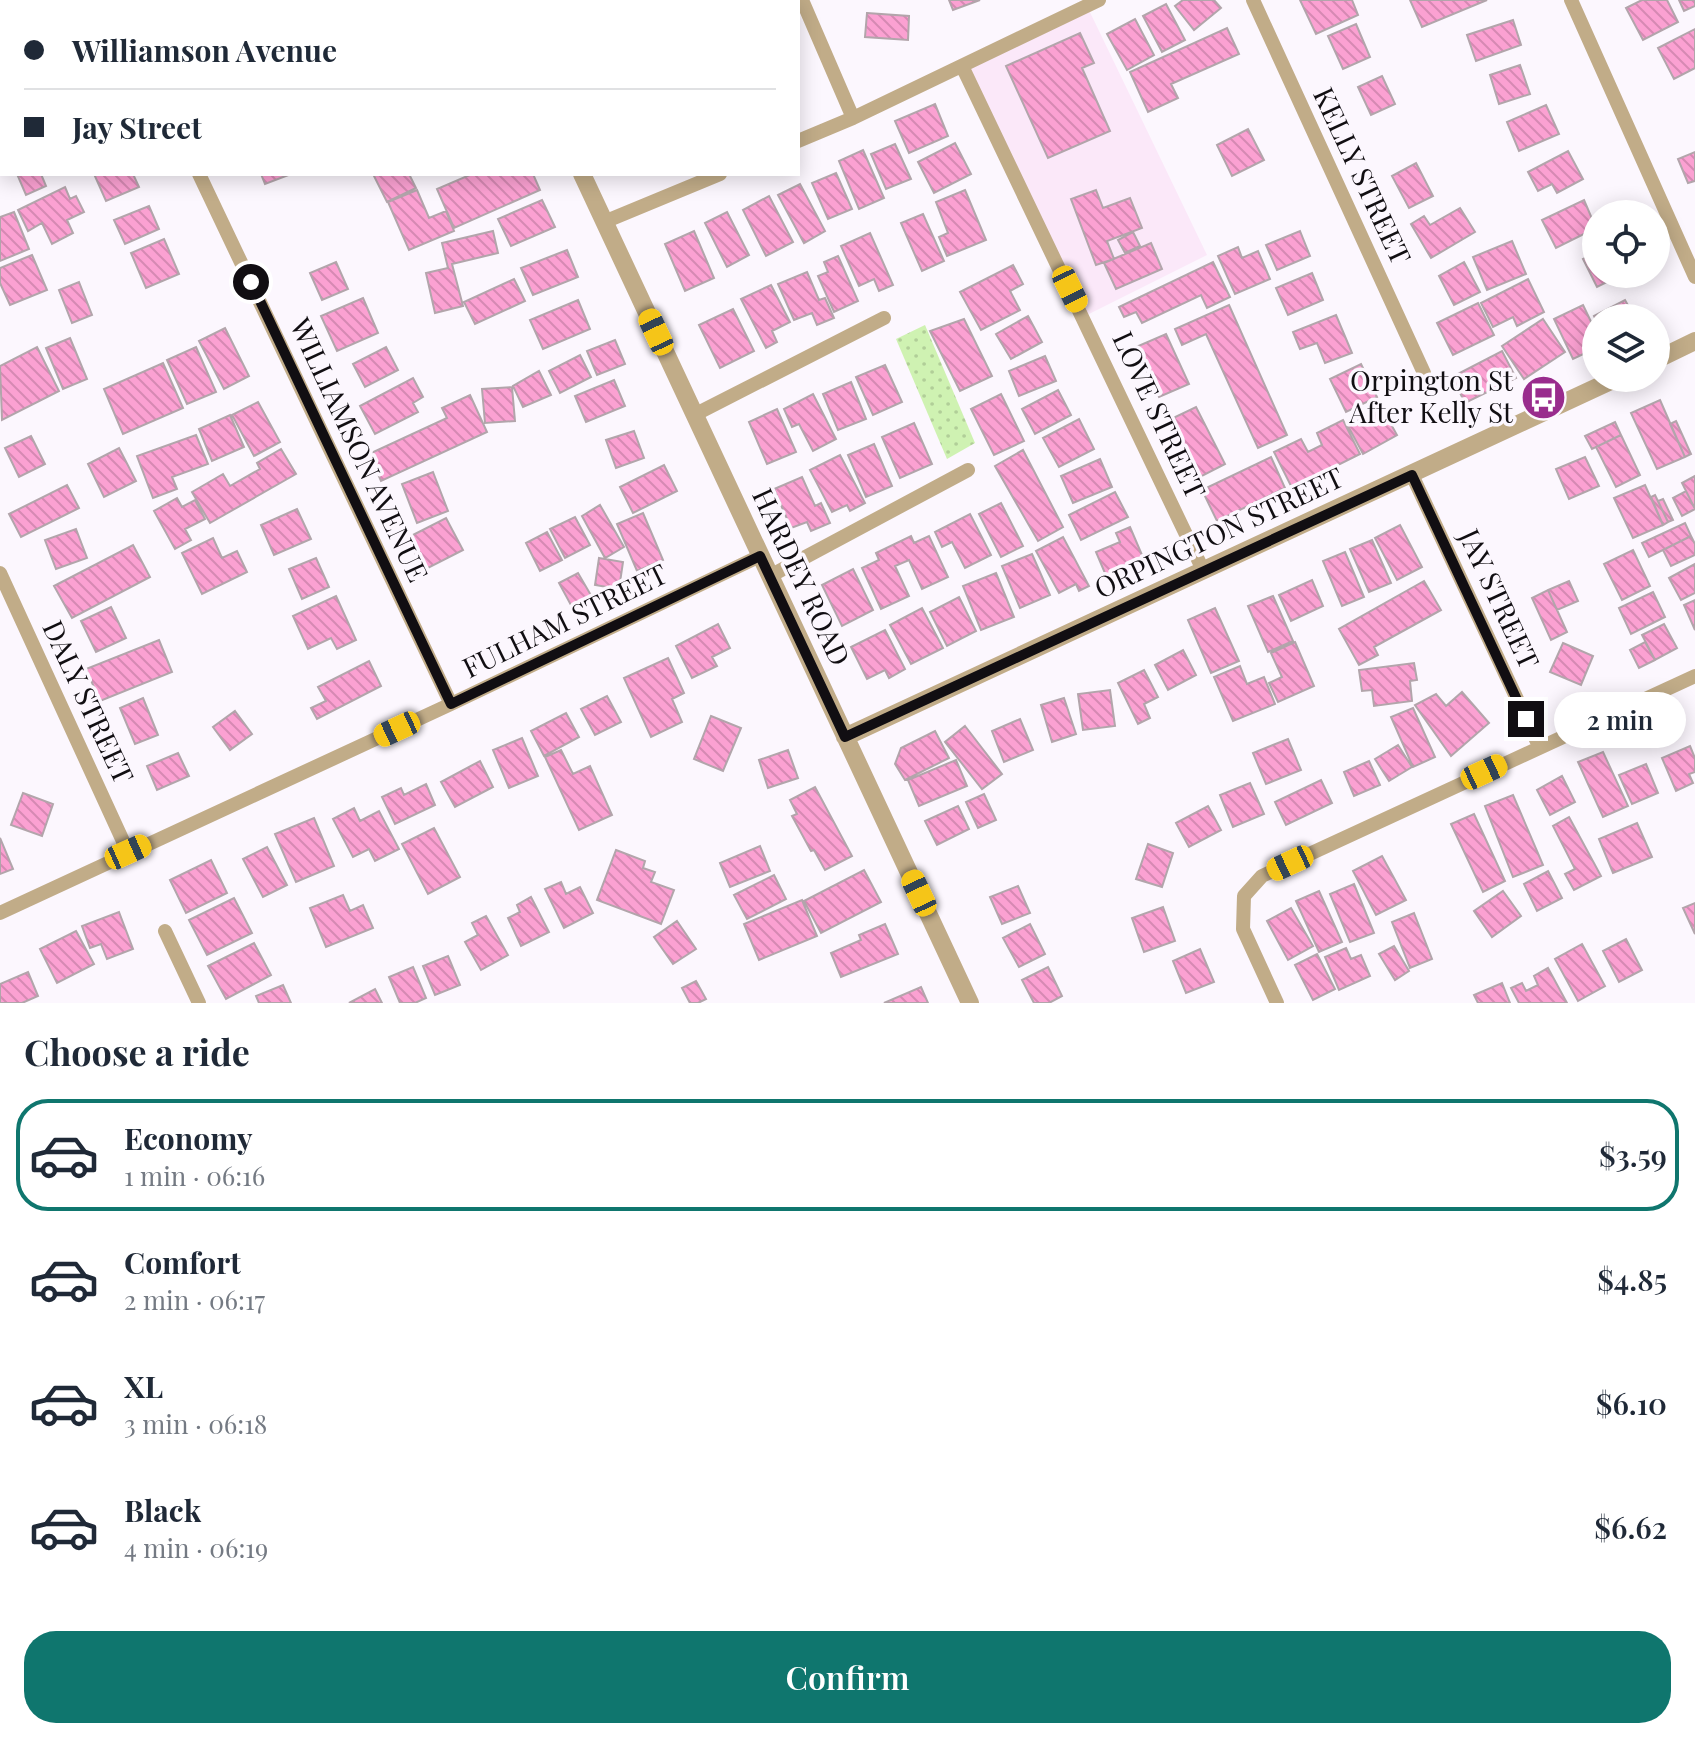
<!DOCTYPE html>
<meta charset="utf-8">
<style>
body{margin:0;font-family:"Playfair Display",serif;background:#f2f2f3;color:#1f2937;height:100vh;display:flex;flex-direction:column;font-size:30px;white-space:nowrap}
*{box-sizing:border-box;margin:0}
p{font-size:26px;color:#747a83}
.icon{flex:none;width:44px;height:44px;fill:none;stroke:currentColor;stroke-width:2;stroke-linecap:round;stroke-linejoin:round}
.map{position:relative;height:1003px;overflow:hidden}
.sheet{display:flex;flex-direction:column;background:#fff;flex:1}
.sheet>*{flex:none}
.hud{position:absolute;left:0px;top:0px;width:800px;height:176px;box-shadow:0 4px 20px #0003;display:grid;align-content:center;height:176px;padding:0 24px;background:#fff}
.tools{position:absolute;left:1582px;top:200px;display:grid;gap:16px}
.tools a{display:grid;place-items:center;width:88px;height:88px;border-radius:50%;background:#fff;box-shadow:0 4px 20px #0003;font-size:40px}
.end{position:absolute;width:36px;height:36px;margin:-18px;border:10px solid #110e12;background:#fff;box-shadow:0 0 0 4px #fff}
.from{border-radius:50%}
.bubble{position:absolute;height:56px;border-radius:28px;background:#fff;box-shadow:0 4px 20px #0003;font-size:26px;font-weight:600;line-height:56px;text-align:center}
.car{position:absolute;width:24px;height:48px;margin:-24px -12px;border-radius:10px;box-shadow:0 0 6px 2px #0007;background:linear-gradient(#f5c518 24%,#345 0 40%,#f5c518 0 76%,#345 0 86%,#f5c518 0)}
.hud b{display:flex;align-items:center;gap:28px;height:76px;font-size:30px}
.hud b+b{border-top:2px solid #e0e1e3}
.hud i{width:20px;height:20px;background:#1f2937}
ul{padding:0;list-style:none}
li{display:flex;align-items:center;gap:24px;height:112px;margin:0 16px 12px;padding:0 8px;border:4px solid transparent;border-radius:32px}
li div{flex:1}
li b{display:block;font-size:30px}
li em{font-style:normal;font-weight:600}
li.on{border-color:#0f766e}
li>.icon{width:72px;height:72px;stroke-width:1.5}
h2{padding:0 24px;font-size:36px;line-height:96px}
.button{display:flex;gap:16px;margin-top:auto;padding:16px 24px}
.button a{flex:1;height:92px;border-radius:32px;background:#0f766e;color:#fff;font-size:32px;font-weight:600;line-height:92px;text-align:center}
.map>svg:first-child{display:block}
.commercial{fill:#fbe8f9}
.grass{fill:url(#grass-dots)}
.building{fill:url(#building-back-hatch);stroke:#b2a5ab;stroke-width:2}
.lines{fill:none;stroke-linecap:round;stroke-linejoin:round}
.minor{stroke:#c1ac88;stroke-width:14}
.tertiary{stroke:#c1ac88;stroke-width:18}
.route{stroke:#110e12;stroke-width:10}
.labels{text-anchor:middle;stroke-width:7;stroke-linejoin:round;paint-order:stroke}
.street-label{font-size:28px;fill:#110e12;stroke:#fcf7fe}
.poi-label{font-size:28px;fill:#110e12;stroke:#fcf7fe;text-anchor:end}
</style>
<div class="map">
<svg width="1695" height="1003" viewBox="0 0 1695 1003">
<defs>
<pattern id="grass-dots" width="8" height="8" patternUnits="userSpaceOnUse" patternTransform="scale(2)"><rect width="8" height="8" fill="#cff2b2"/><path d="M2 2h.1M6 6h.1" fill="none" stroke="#b1ce98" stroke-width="1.8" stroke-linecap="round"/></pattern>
<pattern id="building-back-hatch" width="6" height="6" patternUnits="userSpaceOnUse" patternTransform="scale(2)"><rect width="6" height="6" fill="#fba1d2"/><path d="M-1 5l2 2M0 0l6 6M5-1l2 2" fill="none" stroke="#d689b3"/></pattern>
</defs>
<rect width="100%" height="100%" fill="#fcf7fe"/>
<path class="commercial" d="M1087,6L1207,255L1083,317L962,66Z"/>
<path class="grass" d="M925,325L975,443L947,459L896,339Z"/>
<path class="building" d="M949,0H980L953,10Z
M1183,0H1214L1221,8L1194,30L1175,6Z
M1300,0H1352L1358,15L1316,34Z
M1410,0H1487L1422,27Z
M1642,0H1667L1678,22L1643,40L1626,8Z
M1679,0H1695V6L1684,11Z
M1166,4L1185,40L1162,52L1143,16Z
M867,13L909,16L908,40L865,37Z
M1135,19L1154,55L1127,70L1107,34Z
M1513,20L1521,45L1476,61L1467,35Z
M1356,24L1370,57L1343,69L1328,36Z
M1227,28L1239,54L1171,84L1178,98L1148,112L1130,72Z
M1695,29V68L1674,79L1658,48Z
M1080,33L1094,63L1082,68L1110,131L1048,158L1006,66Z
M1520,65L1530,94L1499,104L1490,75Z
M1382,76L1395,104L1371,115L1358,87Z
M935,104L948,136L909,153L895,121Z
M1546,105L1559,134L1519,151L1507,122Z
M1248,129L1264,160L1232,176L1217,145Z
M955,143L971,174L934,193L918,162Z
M895,144L911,179L886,189L871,154Z
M863,150L884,198L859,209L839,161Z
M1568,151L1583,179L1557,193L1552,184L1538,191L1528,172Z
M1695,152V181L1688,183L1678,159Z
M1416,163L1433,196L1409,208L1392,176Z
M836,173L852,209L828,219L812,183Z
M17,174H41L46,186L26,195Z
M94,174H133L139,187L106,201Z
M261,174H291L265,184Z
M373,174H409L416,188L387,202Z
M472,174H533L540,190L454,228L437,189Z
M800,184L825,231L804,243L778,195Z
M65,187L70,199L76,196L84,212L67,220L73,233L52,244L42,223L28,231L18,210Z
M417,190L429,218L446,211L454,231L409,250L388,202Z
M965,190L986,240L947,256L939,237L948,233L936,202Z
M1096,190L1103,208L1130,198L1142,228L1107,241L1114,259L1096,265L1071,199Z
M769,196L793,242L766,256L743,210Z
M542,200L555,227L511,246L498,219Z
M1584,200L1596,228L1556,248L1542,220Z
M149,206L159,229L125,244L114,220Z
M1460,208L1475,232L1431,258L1411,224L1424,216L1430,225Z
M14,212L29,249L0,261V217Z
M727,212L749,255L727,267L705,223Z
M923,214L944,261L922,271L901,223Z
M493,231L498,253L452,264L463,306L435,313L426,273L448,268L442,243Z
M694,231L714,278L685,291L665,244Z
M1300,231L1310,256L1277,270L1266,245Z
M1133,232L1140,246L1125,253L1118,240Z
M870,233L893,285L879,291L874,279L859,286L841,246Z
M164,239L179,274L146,288L131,253Z
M1512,241L1526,274L1487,290L1473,257Z
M1151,243L1162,269L1116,289L1104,263Z
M1238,247L1242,258L1258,251L1270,279L1235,294L1218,256Z
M567,250L578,277L533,295L521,268Z
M1596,253V274H1623L1597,287L1583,259Z
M32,255L47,290L10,305L0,283V268Z
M838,256L858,301L834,312L818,276L828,272L824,262Z
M336,262L348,289L322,300L310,273Z
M1213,262L1230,297L1207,308L1201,295L1142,323L1136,312L1124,317L1119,307Z
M1464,262L1480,292L1454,305L1439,276Z
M1013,265L1023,284L1010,291L1020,310L981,330L960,292Z
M807,272L819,300L825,298L834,318L817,325L812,313L794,320L778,284Z
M1312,273L1323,300L1288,315L1276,288Z
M514,279L525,301L475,324L464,302Z
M1528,279L1544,312L1517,326L1513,317L1493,327L1481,303Z
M79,282L92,315L72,323L59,290Z
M771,285L790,322L772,331L777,342L766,348L741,299Z
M363,298L378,333L337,351L321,316Z
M578,300L590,329L543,349L530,320Z
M1625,300L1635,318H1596V320L1594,316Z
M1478,303L1494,335L1453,355L1437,323Z
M1229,305L1287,435L1258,448L1206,334L1182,345L1175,329Z
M1583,305L1596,332V348L1573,359L1554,319Z
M733,309L754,351L720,368L699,325Z
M1336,315L1352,353L1325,363L1317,343L1300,349L1293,332Z
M1028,316L1042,342L1011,359L996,334Z
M964,319L992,376L960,391L930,331Z
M1543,319L1565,352L1524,379L1502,346Z
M225,328L249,376L224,389L199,341Z
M1166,334L1189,384L1159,397L1136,347Z
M70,338L87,379L63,389L46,348Z
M615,340L625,364L597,375L587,351Z
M37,347L59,391L2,420L0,366Z
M196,347L216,392L187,404L167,360Z
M386,347L398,370L365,387L353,364Z
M1502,351L1516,378L1465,403L1452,377Z
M580,355L591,377L560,393L549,371Z
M1045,356L1056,381L1019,396L1009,371Z
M163,363L183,408L123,434L104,389Z
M1361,364L1377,397L1346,412L1330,379Z
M885,365L902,402L873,415L856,377Z
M539,371L551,395L523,407L513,386Z
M413,378L423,397L413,403L418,412L375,434L360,406Z
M614,380L625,406L586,422L575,396Z
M851,382L866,419L838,430L823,394Z
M512,387L515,421L485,423L482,389Z
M1058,390L1071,415L1035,434L1022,409Z
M813,394L836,439L813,451L799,424L792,427L784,409Z
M1001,394L1024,441L994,455L971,409Z
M470,395L487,432L381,481L369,454L447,418L442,408Z
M1660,400L1685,457L1657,469L1631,413Z
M258,402L280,442L254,456L232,415Z
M1196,407L1225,464L1198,478L1169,420Z
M1382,408L1397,435L1363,454L1348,426Z
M777,409L796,452L767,464L749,422Z
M230,415L244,447L212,461L199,429Z
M1079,419L1094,449L1059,467L1043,438Z
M1343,420L1360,454L1292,488L1274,452L1301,439L1308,452L1322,445L1317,433Z
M1676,421L1691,454L1685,457L1670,424Z
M1615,422L1621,435L1592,449L1585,436Z
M914,423L932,464L900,478L882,437Z
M634,431L644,458L616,468L606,440Z
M196,435L208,464L172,477L177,489L153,498L137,456Z
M1621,435L1640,475L1616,487L1596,447Z
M31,436L45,464L19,477L5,448Z
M874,444L892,486L866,497L848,455Z
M119,448L136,481L104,497L88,464Z
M281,449L296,474L210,523L192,492L223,474L230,486L260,469L257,463Z
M1023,450L1063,527L1038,541L995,466Z
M840,455L865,503L850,511L847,505L832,512L810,470Z
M1271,457L1285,488L1217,521L1202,490Z
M1585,457L1599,486L1569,499L1556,469Z
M1100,459L1112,487L1073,503L1061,476Z
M664,465L677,491L633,513L620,487Z
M433,472L448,511L417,523L402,484Z
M1695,476V509L1682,483Z
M802,477L815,506L821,503L830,523L811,531L807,522L791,528L774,489Z
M67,485L79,508L21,537L9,514Z
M1645,485L1663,525L1633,538L1614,498Z
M1686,491L1695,509L1682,516L1673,498Z
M1115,492L1128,517L1081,540L1069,515Z
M1655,495L1668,522L1663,525L1651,497Z
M177,498L182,507L195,500L205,519L185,529L191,540L175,549L154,511Z
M1663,499L1673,520L1668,522L1658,501Z
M1001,503L1023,546L1001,557L979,514Z
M600,505L624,547L605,558L582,516Z
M297,509L311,539L274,555L261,525Z
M643,513L663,560L637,571L617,524Z
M970,514L991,555L965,568L952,542L942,547L935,532Z
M575,517L590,545L565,558L550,529Z
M446,518L463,550L424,570L407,538Z
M1685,523L1691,536L1649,557L1642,543Z
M1400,525L1422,567L1397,580L1375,538Z
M1130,527L1145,562L1107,578L1096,552L1120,542L1116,533Z
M76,529L87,558L56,569L45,540Z
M547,532L562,560L540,571L526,543Z
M911,536L914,543L929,536L948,577L922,589L909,560L895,566L909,596L881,609L862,568L879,560L876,553Z
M1691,536L1695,544V555L1671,566L1663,550Z
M1063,537L1089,586L1079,591L1076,584L1059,593L1036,551Z
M213,538L222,558L237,551L247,572L202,594L182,553Z
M1372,540L1391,583L1369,592L1350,549Z
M133,545L150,577L72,618L54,586Z
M1633,550L1650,586L1622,600L1604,564Z
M1345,552L1364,597L1342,606L1323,561Z
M1032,554L1050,595L1020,608L1002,566Z
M316,558L329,587L302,599L289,569Z
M599,558L623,562L619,589L595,585Z
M1695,564V593L1681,600L1669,578Z
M853,569L873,610L842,626L822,585Z
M578,573L592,597L572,607L559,583Z
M996,573L1014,617L981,630L963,586Z
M1312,580L1323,606L1291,621L1279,595Z
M1424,581L1441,610L1374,647L1378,655L1359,665L1339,629Z
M1569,581L1578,601L1557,610L1548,590Z
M1548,590L1567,632L1551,640L1532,598Z
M1653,592L1665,617L1631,634L1619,608Z
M336,596L356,640L337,649L331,638L308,649L293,616Z
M1273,596L1293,641L1268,652L1248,606Z
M959,597L976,631L947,646L930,612Z
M1695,600V630L1684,605Z
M111,607L126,638L96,652L81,621Z
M922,608L943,648L911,664L890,625Z
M1215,608L1239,661L1211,673L1188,620Z
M718,624L730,648L712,657L717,666L692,678L676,646Z
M1664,624L1677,648L1655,660L1642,635Z
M885,630L905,669L889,678L885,670L867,679L851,647Z
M159,640L172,672L100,701L86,669Z
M1295,642L1314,686L1278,702L1269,683L1282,677L1271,653Z
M1645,642L1655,660L1639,668L1630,650Z
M1563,643L1593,656L1581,685L1550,672Z
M1183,650L1196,675L1168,690L1155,665Z
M668,658L684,693L672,699L682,722L651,737L624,678Z
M369,661L381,686L317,719L311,708L326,701L318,687Z
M1414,663L1417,680L1410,681L1412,701L1374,706L1372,690L1362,691L1359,670Z
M1240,666L1247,684L1264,677L1275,704L1233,721L1214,677Z
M1144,670L1158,697L1144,704L1150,718L1138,724L1118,683Z
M1110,690L1115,726L1083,730L1078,694Z
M1462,692L1489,723L1451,756L1415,705L1436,694L1446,706Z
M607,696L621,722L595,735L581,709Z
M143,698L158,735L135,744L120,708Z
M1064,698L1076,734L1052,742L1041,705Z
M1413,708L1435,757L1413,767L1391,717Z
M235,711L252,734L230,750L213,727Z
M566,713L579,737L544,756L531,731Z
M711,716L741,728L723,771L694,759Z
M1020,719L1033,750L1004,762L992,731Z
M965,726L1002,774L982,789L945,742Z
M935,731L949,758L905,780L895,764L901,748Z
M522,738L538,776L509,788L493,750Z
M1288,739L1301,770L1266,784L1253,753Z
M1398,745L1412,767L1389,781L1375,759Z
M1690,746L1695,758V772L1689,774L1693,783L1676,791L1662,758Z
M561,750L573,774L590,766L612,815L579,830L545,757Z
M788,750L798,778L768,788L759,760Z
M1603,752L1628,806L1603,817L1578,762Z
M178,753L189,776L157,790L147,766Z
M956,760L967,786L919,806L908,780Z
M480,761L493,787L455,807L441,782Z
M1369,761L1380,785L1354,796L1344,772Z
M1646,764L1658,793L1632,804L1619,775Z
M1562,776L1575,802L1550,815L1537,790Z
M1321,780L1332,803L1286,825L1275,802Z
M1250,783L1264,814L1233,827L1220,795Z
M426,784L435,805L395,824L382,797L401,788L404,795Z
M815,787L852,856L825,870L814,850L811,851L792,816L797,814L790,800Z
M23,793L53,804L42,836L11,825Z
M984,794L996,820L978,828L966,802Z
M1513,795L1543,865L1513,877L1485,806Z
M958,806L969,829L937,845L925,821Z
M1208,806L1221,830L1189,847L1176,823Z
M354,808L360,821L379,811L399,849L375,861L369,849L353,857L333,819Z
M1474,814L1505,881L1483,892L1451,824Z
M1569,817L1601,876L1574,890L1565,874L1575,869L1553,826Z
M314,818L334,866L296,882L275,834Z
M1637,823L1652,857L1613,873L1599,839Z
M434,828L460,877L428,894L402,844Z
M0,838L13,869L0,874Z
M1148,844L1173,853L1162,887L1136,879Z
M760,846L770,871L730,887L720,863Z
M267,847L287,885L263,897L243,859Z
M616,850L645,861L643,868L655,872L651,882L674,890L661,924L597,900Z
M1382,856L1406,900L1376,915L1353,871Z
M211,860L227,893L186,913L170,880Z
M864,870L881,902L821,933L804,901Z
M1548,871L1562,898L1537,911L1524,884Z
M774,875L786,899L747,919L734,895Z
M561,882L566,894L580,887L593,913L564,928L545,889Z
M1354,884L1374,933L1350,942L1330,894Z
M1018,886L1030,913L1002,924L990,897Z
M1319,891L1342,942L1319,952L1296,901Z
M1503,891L1521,916L1492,937L1474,911Z
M343,895L350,911L363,905L373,928L326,947L310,908Z
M531,897L549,932L521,946L508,918L520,912L517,905Z
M234,898L252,933L207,955L189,920Z
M802,900L817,936L759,960L744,924Z
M1695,903V934L1683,908Z
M1163,907L1175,941L1144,952L1132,918Z
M1291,908L1313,946L1288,960L1267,921Z
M119,912L133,949L107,959L101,944L90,948L82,926Z
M1414,913L1432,959L1410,968L1392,922Z
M486,916L508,955L481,970L465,942L478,935L472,923Z
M677,921L696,949L673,964L654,937Z
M885,924L898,954L841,977L831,953L861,940L859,935Z
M1030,924L1045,954L1019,967L1003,938Z
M76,931L94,964L57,983L40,949Z
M1626,939L1642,970L1619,982L1603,951Z
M254,943L271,975L226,999L208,966Z
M1582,944L1605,986L1578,1001L1555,959Z
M1394,946L1409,971L1395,980L1379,954Z
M1346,948L1351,959L1361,955L1370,976L1339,990L1325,957Z
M1200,949L1214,982L1186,993L1173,961Z
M1317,954L1335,989L1313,1000L1295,965Z
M448,956L460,985L435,995L423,966Z
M413,967L426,998L415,1003H400L389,977Z
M1048,967L1062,996L1049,1003H1034L1022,980Z
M1548,968L1567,1003H1519L1511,988L1522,983L1526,991L1538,985L1534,976Z
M28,972L38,996L22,1003H0V984Z
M696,981L706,999L698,1003H690L682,988Z
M1502,983L1510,1003H1478L1474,995Z
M283,985L291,1003H259L256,996Z
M921,987L928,1003H884Z
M375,989L382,1003H349Z"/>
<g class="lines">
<path class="minor" d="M117,0L118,2
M802,0L853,118
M1253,0L1424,373
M1571,0L1695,277
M962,66L1203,570
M798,141L853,118L1099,0
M199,174L451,704
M604,222L720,174
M694,415L884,318
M1412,475L1539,746
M0,573L128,852
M770,576L968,470
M0,913L451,704L760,556
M165,931L199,1003
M1277,1003L1243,929L1244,896L1262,876L1695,676"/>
<path class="tertiary" d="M500,0L501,2
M582,174L970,1003
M1656,360L1695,341
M845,737L1617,378"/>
</g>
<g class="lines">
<path class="route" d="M251,282L451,704L760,556L845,737L1412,475L1526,719"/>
</g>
<defs>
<symbol id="bus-disc" viewBox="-11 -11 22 22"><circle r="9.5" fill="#992c8d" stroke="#fcf7fe"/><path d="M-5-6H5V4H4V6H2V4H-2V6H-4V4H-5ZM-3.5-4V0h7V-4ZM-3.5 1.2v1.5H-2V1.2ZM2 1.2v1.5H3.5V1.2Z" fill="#fff"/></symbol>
</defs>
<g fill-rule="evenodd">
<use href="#bus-disc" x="1518" y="372" width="51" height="51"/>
</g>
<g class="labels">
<g class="street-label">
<text transform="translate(1362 176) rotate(65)" y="10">KELLY STREET</text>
<text transform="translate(1159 415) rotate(65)" y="10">LOVE STREET</text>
<text transform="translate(359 450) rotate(65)" y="10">WILLIAMSON AVENUE</text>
<text transform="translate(1219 533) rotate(-25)" y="10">ORPINGTON STREET</text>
<text transform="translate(801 577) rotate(65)" y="10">HARDEY ROAD</text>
<text transform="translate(1499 599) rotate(65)" y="10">JAY STREET</text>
<text transform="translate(565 621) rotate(-26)" y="10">FULHAM STREET</text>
<text transform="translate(88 702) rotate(65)" y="10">DALY STREET</text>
</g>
<g class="poi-label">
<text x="1513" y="391">Orpington St<tspan x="1513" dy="32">After Kelly St</tspan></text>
</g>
</g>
</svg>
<div class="tools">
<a><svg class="icon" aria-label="locate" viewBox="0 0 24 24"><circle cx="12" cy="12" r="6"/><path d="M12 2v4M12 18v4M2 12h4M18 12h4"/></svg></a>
<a><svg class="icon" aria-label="layers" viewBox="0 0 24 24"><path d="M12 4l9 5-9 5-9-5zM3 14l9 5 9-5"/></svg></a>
</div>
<i class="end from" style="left:251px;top:282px"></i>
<i class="end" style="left:1526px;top:719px"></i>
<div class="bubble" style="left:1554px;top:692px;width:132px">2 min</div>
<i class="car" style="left:1070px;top:289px;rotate:154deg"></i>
<i class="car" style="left:656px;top:332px;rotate:335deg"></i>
<i class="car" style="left:397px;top:729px;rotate:245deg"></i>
<i class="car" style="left:1484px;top:772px;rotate:65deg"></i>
<i class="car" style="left:128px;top:852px;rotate:66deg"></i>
<i class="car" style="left:1290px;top:863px;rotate:245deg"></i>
<i class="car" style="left:919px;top:893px;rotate:335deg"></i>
<div class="hud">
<b><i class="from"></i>Williamson Avenue</b>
<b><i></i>Jay Street</b>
</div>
</div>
<section class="sheet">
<h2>Choose a ride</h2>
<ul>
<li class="on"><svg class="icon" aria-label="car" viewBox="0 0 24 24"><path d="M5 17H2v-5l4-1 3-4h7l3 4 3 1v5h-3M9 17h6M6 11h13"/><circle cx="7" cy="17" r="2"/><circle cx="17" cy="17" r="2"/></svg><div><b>Economy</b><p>1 min · 06:16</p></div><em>$3.59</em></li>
<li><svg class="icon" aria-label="car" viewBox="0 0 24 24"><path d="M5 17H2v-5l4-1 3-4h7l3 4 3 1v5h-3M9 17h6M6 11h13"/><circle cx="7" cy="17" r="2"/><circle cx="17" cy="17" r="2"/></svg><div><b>Comfort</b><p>2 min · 06:17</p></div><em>$4.85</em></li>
<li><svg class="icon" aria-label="car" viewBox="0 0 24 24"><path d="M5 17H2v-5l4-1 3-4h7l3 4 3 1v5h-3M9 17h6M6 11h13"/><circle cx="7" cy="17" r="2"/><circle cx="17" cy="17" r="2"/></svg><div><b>XL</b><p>3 min · 06:18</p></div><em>$6.10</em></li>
<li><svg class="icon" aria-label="car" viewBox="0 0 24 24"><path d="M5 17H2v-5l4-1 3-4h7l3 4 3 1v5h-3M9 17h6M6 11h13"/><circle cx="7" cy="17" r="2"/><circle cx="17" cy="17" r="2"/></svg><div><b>Black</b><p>4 min · 06:19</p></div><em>$6.62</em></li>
</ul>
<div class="button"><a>Confirm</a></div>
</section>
